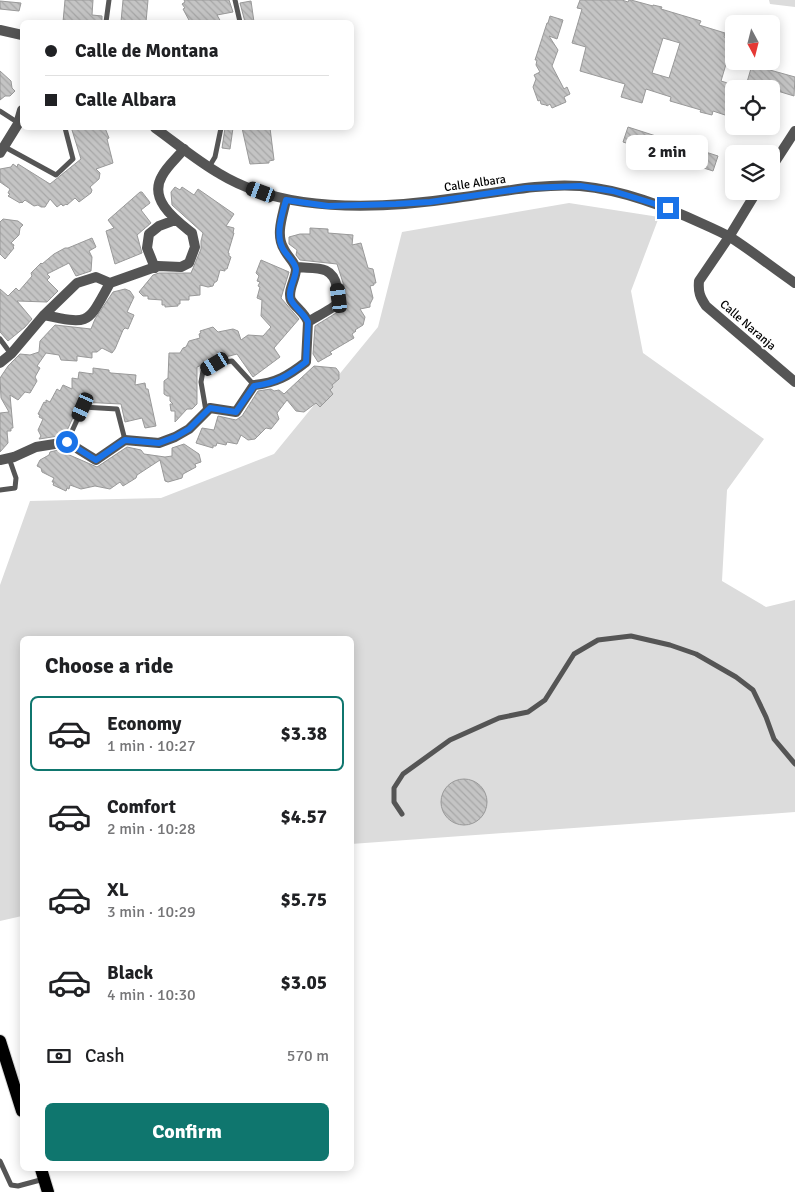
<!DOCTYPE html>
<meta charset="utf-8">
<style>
body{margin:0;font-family:Signika,sans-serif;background:#f2f2f2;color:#202124;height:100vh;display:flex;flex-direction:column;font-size:19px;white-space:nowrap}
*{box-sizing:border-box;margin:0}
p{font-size:16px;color:#757577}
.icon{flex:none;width:28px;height:28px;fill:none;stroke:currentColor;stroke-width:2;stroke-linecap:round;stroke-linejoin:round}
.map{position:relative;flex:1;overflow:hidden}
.side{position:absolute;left:20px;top:636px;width:334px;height:535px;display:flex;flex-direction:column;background:#fff;border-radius:8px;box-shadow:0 2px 12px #0003}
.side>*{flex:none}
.hud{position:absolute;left:20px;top:20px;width:334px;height:110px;border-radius:8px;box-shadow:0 2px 12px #0003;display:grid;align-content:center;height:110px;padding:0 25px;background:#fff}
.needle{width:32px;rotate:173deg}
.buttons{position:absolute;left:725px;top:15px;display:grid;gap:10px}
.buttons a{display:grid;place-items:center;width:55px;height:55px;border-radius:8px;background:#fff;box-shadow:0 2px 12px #0003;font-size:25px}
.end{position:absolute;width:22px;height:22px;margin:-11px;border:6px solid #1a73e8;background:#fff;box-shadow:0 0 0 2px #fff}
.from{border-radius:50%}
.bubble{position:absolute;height:35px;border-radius:8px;background:#fff;box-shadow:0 2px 12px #0003;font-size:16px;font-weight:800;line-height:35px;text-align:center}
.car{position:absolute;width:15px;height:30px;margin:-15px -8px;border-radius:6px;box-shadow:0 0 4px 1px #0007;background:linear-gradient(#222 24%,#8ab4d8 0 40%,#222 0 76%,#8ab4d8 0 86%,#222 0)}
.hud b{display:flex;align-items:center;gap:18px;height:48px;font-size:19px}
.hud b+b{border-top:1px solid #e0e0e0}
.hud i{width:12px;height:12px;background:#202124}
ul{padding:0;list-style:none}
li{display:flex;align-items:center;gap:15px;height:75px;margin:0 10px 8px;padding:0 15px;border:2px solid transparent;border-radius:8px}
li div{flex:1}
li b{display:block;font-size:19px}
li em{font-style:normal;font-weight:800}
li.selected{border-color:#0f766e}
li>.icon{width:45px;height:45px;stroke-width:1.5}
h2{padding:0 25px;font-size:22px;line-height:60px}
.pay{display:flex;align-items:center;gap:12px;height:55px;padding:0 25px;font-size:19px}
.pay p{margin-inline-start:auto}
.button{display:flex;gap:10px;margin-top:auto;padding:10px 25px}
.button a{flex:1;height:58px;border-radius:8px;background:#0f766e;color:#fff;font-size:20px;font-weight:800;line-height:58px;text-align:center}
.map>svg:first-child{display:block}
.grass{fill:#dcdcdc}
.building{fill:url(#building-back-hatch);stroke:#999;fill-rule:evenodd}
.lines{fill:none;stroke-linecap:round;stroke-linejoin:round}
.primary-casing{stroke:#dbdbdb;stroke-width:14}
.service{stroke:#555;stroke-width:5}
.minor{stroke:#555;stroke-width:10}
.tertiary{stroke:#555;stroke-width:10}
.primary{stroke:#000;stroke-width:12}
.route{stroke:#1a73e8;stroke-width:6}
.labels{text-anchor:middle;stroke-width:4;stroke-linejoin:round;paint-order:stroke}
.street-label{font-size:12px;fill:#000;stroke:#fff}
</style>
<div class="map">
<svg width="795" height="1192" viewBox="0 0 795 1192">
<defs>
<pattern id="building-back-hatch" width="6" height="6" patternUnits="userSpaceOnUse" patternTransform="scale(1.25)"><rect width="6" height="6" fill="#c4c4c4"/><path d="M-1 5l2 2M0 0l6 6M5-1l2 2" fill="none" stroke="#a7a7a7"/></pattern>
</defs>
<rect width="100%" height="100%" fill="#fff"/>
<path class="grass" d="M769 0H795V7L770 4Z
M569 203 659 217 631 291 643 353 764 439 727 490 722 581 766 607 795 600V812L351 844V639H22V916L0 921V585L30 501 161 498 274 454 378 327 402 232Z"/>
<path class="building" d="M65 0H93L92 15 102 16V22H63Z
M123 0H148L146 22H121Z
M184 0H229L233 12 217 15 221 22H190L183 9 185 8 182 4 185 2Z
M580 0H622L628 2 629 0H631L653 6V5L662 7 661 9 701 21 699 25 725 33 724 37 734 41V56L729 54 721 81 734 85V118L713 111 712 115 700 112 701 110 670 101 671 97 646 89 642 103 621 97 625 84 580 71 586 47 572 43 582 9 577 8ZM663 38 680 43 669 78 652 73Z
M0 1 21 3 19 11 0 9Z
M251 1 254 22H245L240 3Z
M550 16 563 20 557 39 549 36 558 50 552 66 564 89 567 87 570 94 564 97 566 102 552 108 550 104 547 106 546 105 541 104 540 100 538 101 533 87 536 79 534 75 540 72 536 65 537 60H535L547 23H548Z
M752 65 795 77 794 96 771 89H745Z
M0 71 11 81 12 88 15 91 10 96H5L0 100Z
M628 127 718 156 713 171 623 142Z
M72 128H105L109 138 107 139 113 163 96 169 100 173 99 179 90 187 92 190 91 193 79 202 75 198 67 205 66 204 63 206 61 204 57 207 50 199 45 207H41L38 205 34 206 25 200 22 203 21 202 20 203 8 196 10 194 8 193 10 189 0 182V169L11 167 13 164 17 167 18 164 50 184 81 159 72 130Z
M225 128H233L230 149 222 148Z
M242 128H270L274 160 269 161V163L250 164Z
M175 187 180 190 182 187 194 195 198 189 234 214 226 226 234 228 233 233H234L228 253H229V256L231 257 227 269H225V271L220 270 217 281 214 283 213 286 208 287 200 285V295L189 296V300H180V304H178V306L165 307V305H162V300L148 299V296H143L139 292 153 275 159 273H191L201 249V241L203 233 172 205 171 192Z
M140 192H142L149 201 150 203 141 210 151 223 137 235 142 253 115 264 106 231 114 228 108 220Z
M3 219 18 221 23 225 20 228 19 235 11 243 14 245 13 247 14 248 5 259 0 254V222Z
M310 228 328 229V233L353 235 352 245 361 243 368 268 373 269 376 283H374V285L370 286 373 298 370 304V307L360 309 365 317 363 325 355 330 356 331 352 334 354 338 330 352 332 354 318 362 313 354 315 326 336 313 346 304 345 289 337 264 300 260 296 255 297 250 289 244V237L300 234H310Z
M92 238 96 247 89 251 92 257 91 271 76 276 69 263 47 274 50 277 47 280 58 291 47 302 17 301 32 319 25 327 8 341 0 332V289L8 296 16 288 19 291 32 276 31 273 41 263 42 264 54 254 65 248H68Z
M261 260 289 272 281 298 299 319 274 348 280 357 253 377 237 354 214 360 197 367V404L192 409H187L175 422V411H171L170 404H173L170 401V396H167L164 394V381L168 378 169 353H180L183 348 186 347 189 341 200 338 199 334 201 333 200 331 213 327 218 332 233 329 238 331 241 340 248 335 263 336 271 327 261 316 262 300 257 298 260 287 258 286 260 282 257 281 259 276 256 273Z
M125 289 130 291 134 297 127 312 134 315 128 329 125 328 123 330 115 349 112 353 102 348 97 352H92V358L77 356V361L61 360 59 355 46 353 37 366 40 368 35 377 37 381 30 393 25 392 18 400 10 395 13 428H11V431H7L8 443 0 452V413L9 412 1 398 0 378 8 366 20 354 30 355 39 352 40 341 55 325 91 329 95 319 113 292Z
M314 366 336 368 339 372V379L332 385 333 387 330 390 333 394 320 407 316 403 304 412 296 411 287 400 277 413 279 419 271 429 266 428 255 439 248 440 241 435 237 444 227 442 226 445 217 443 216 446H213V448L196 443 202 428 214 430 218 416 236 420 242 416 258 391 271 389 274 391 279 390 284 394Z
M93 368 109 370V372L111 373 136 375 135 385 145 383 146 389H148L156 426 145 428 142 418 125 422 121 404 80 402 65 435 39 439 41 436 38 430 43 419 39 417 40 415 38 414 44 402 46 403V400L50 402 57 389 60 391 63 385 72 389V378L78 379 79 372 93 374Z
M184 444 199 454 201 462 195 464 196 467 183 474 182 478 168 482 165 481 160 460 137 475 136 478 123 486 120 482 110 489 95 486 81 489 70 485 69 489 67 488 66 491 53 485 54 482H52L54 478 42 472 41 468 37 466 40 460 49 455 50 452 58 450 97 467 127 447 141 450 144 454 165 457 172 456V448Z
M441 802a23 23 0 1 1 46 0a23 23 0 1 1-46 0Z"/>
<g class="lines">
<defs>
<path id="primary" d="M0 1041 22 1111
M41 1169 48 1192"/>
</defs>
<use href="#primary" class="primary-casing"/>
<path class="service" d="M235 0 240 22
M106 22 109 0
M0 111 20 124
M3 146 56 175 73 159 65 128
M209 167 215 157 221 128
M0 339 11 354
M206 411 201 382 203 371 215 364 232 361 254 385
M67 442 83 407 117 409 125 440
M0 490 15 488 16 478 9 458
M402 814 394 802V788L403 774 450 740 499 718 528 712 545 700 574 654 598 640 631 636 670 645 696 654 736 677 753 690 766 717 774 739 795 764
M0 1161 11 1185 18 1186 44 1179"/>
<path class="minor" d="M0 153 18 124 22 110
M729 237 699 281C698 292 700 297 706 306L795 382
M296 267C315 269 332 264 337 287 338 291 340 298 338 303 334 308 314 318 308 322
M155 268 147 248 149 234 159 226 175 220
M44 315C91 325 87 324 110 283
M0 363 11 354 44 315 77 283 96 277 110 283 158 266 181 267 189 263 195 247 192 233C176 220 148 200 162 176 167 166 177 158 184 149
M0 460 14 457 36 447 67 442 96 460 125 440 159 443 175 437 189 429 210 408 236 412 254 385C276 383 288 376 306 362L308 322C305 313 296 308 291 300 287 291 296 279 296 269 295 262 287 256 284 249 275 235 283 215 286 200"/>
<path class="tertiary" d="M0 30 22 35
M155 128C176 143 197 161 220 174 286 214 382 209 456 198 497 193 539 183 580 186 623 190 664 206 703 224 712 228 721 232 730 237 752 251 773 268 795 283
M771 168 795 131
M729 237 757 191"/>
<use href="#primary" class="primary"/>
</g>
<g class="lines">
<path class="route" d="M67 442 96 460 125 440 159 443 175 437 189 429 210 408 236 412 254 386C276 383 288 376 306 362L308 322C304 313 295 308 291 300 287 290 296 279 296 269 295 262 287 256 283 249 275 235 282 215 286 200L328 206 396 204 430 202 526 188 580 186 613 191 668 208"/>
</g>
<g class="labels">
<g class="street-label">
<text transform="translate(475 183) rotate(-8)" y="4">Calle Albara</text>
<text transform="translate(748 325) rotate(41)" y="4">Calle Naranja</text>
</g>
</g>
</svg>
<div class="buttons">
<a><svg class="needle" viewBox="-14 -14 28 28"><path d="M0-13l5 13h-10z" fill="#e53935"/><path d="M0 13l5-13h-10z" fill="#757577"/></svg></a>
<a><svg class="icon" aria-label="locate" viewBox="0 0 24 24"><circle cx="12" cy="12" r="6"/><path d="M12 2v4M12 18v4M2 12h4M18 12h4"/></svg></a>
<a><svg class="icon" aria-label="layers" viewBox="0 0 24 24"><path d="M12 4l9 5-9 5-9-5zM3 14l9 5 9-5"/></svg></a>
</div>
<i class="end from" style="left:67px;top:442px"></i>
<i class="end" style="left:668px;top:208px"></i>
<div class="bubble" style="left:626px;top:135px;width:82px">2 min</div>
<i class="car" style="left:261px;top:192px;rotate:290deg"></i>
<i class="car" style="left:339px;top:298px;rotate:353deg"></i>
<i class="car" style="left:215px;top:364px;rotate:239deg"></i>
<i class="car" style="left:83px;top:407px;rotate:204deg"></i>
<div class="hud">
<b><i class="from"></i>Calle de Montana</b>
<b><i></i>Calle Albara</b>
</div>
<section class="side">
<h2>Choose a ride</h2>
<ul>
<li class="selected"><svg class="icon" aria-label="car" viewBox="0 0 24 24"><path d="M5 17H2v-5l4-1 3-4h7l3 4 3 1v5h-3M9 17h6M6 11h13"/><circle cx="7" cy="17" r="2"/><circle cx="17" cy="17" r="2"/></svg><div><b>Economy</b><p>1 min · 10:27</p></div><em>$3.38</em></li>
<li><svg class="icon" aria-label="car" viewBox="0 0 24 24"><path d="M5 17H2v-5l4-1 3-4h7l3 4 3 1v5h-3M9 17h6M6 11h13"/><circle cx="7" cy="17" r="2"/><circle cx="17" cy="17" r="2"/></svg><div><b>Comfort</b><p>2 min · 10:28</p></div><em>$4.57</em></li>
<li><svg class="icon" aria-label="car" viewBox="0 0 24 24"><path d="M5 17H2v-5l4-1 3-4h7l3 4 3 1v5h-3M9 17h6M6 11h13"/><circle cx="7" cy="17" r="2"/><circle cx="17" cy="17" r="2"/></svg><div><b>XL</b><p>3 min · 10:29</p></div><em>$5.75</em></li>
<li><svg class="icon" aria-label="car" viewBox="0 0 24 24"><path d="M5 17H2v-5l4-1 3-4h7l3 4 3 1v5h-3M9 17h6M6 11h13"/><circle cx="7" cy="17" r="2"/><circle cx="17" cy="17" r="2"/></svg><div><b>Black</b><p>4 min · 10:30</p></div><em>$3.05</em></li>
</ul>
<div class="pay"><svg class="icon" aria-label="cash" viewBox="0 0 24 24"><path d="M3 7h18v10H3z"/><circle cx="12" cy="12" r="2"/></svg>Cash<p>570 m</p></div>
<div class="button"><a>Confirm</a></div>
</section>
</div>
